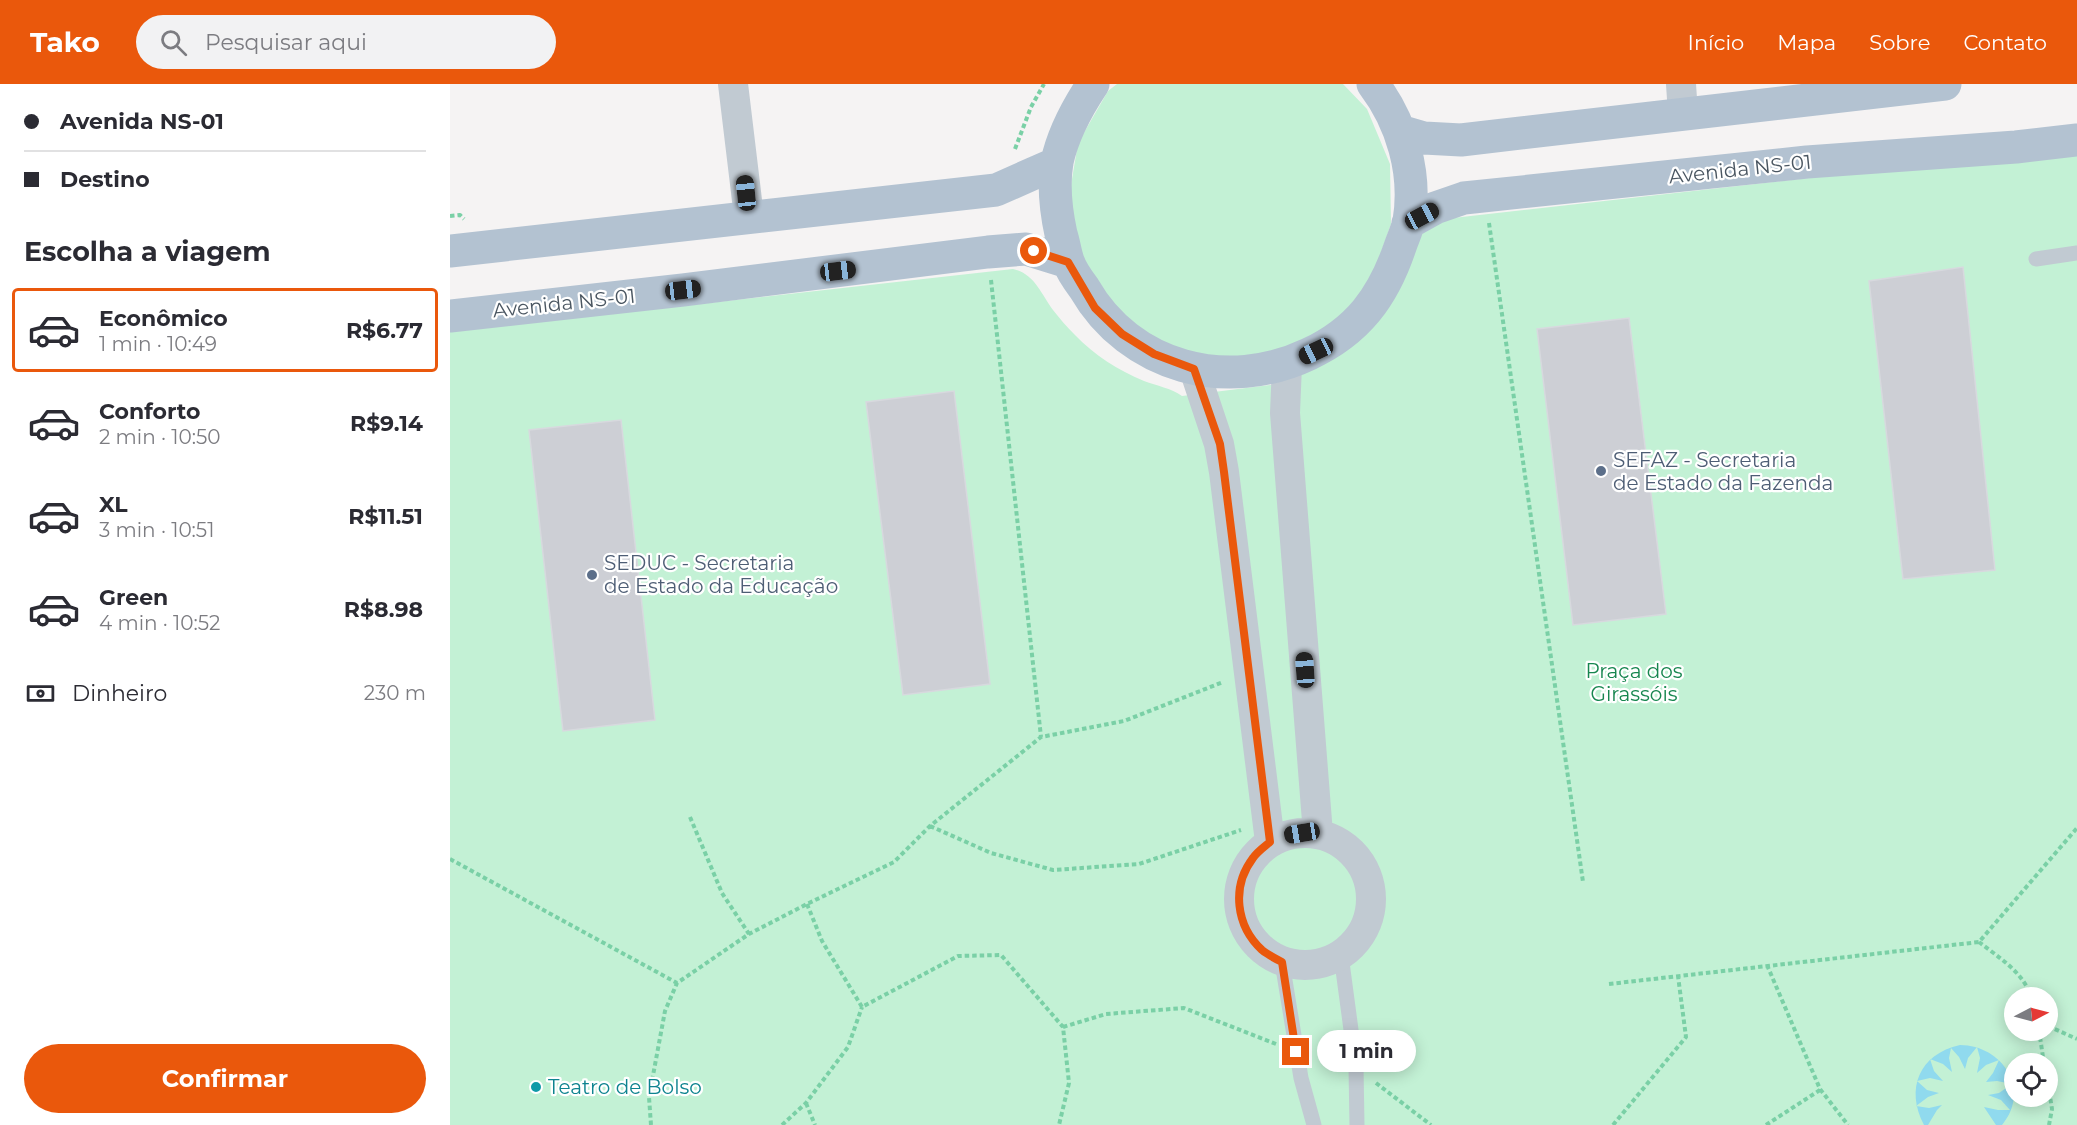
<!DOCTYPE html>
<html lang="pt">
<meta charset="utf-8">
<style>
body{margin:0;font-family:Montserrat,sans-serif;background:#f2f2f3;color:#2b2b33;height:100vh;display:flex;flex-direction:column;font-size:22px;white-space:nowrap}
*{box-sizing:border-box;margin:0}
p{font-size:20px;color:#7c7c81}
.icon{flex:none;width:33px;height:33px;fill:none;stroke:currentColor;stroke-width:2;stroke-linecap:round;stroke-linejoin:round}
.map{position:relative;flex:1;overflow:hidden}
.drawer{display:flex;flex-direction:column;background:#fff;width:450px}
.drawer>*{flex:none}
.guide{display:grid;align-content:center;height:132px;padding:0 24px;background:#fff}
.needle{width:39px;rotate:84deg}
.buttons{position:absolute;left:1554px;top:903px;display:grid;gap:12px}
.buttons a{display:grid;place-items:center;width:54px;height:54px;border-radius:50%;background:#fff;box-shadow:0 3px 15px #0003;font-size:30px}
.end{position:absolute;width:27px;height:27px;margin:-14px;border:8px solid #ea580c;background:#fff;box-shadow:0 0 0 3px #fff}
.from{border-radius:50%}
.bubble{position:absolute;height:42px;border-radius:21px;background:#fff;box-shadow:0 3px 15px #0003;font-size:20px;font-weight:700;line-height:42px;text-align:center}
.car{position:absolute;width:18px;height:36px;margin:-18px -9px;border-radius:8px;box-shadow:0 0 4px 2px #0007;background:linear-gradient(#222 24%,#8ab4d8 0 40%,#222 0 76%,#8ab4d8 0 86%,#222 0)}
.guide b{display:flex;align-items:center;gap:21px;height:57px;font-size:22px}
.guide b+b{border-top:2px solid #e1e1e2}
.guide i{width:15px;height:15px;background:#2b2b33}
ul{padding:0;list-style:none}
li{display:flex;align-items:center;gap:18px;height:84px;margin:0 12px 9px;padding:0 12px;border:3px solid transparent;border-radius:6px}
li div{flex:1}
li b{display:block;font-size:22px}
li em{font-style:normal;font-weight:700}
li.active{border-color:#ea580c}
li>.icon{width:54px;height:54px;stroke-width:1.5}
h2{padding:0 24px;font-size:27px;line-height:72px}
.pay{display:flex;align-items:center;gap:15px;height:66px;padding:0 24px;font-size:22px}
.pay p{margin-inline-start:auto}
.button{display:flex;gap:12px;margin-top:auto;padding:12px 24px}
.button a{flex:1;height:69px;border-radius:36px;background:#ea580c;color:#fff;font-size:24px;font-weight:700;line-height:69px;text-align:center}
header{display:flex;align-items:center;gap:36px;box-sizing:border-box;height:84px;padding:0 30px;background:#ea580c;color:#fff}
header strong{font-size:28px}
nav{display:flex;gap:33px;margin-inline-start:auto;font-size:21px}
.search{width:420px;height:54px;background:#f2f2f3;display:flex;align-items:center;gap:15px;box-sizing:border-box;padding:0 21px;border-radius:33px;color:#7c7c81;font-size:22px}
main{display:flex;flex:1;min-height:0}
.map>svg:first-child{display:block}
.green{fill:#c3f1d5;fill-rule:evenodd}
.water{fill:#90daee}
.building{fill:#cdcfd5;stroke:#d7d9de;stroke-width:1.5}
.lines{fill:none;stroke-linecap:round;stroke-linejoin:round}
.path{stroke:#7ad0a6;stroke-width:4;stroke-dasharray:4.5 3;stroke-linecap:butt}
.service{stroke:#c1cad2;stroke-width:15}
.minor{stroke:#c1cad2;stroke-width:30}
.primary{stroke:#b3c2d1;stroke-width:33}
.route{stroke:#ea580c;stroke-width:8}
.service-dot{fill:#5c6f8a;stroke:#fff;stroke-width:2}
.culture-dot{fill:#0f9aa8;stroke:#fff;stroke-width:2}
.labels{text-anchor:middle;stroke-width:4.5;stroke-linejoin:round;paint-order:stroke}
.street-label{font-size:20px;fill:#4a5661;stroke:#fff}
.service-label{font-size:20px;fill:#4e5e75;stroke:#fff;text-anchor:start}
.park-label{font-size:20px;fill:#17864f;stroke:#fff}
.culture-label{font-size:20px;fill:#0d838f;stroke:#fff;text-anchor:start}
</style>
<header>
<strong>Tako</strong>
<div class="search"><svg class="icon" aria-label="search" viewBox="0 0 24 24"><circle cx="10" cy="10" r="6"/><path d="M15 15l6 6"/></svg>Pesquisar aqui</div>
<nav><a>Início</a><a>Mapa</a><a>Sobre</a><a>Contato</a></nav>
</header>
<main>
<section class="drawer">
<div class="guide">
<b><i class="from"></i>Avenida NS-01</b>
<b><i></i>Destino</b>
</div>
<h2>Escolha a viagem</h2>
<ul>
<li class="active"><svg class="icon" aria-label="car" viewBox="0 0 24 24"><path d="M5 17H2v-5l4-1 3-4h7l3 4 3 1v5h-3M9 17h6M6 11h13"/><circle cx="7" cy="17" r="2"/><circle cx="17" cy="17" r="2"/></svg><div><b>Econômico</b><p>1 min · 10:49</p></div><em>R$6.77</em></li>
<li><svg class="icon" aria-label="car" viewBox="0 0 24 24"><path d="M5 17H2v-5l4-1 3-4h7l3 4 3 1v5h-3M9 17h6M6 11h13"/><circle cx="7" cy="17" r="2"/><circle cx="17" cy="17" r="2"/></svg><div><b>Conforto</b><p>2 min · 10:50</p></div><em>R$9.14</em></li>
<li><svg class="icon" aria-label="car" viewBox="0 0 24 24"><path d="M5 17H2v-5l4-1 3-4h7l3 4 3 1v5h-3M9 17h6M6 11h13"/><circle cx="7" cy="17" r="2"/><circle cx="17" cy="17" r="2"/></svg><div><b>XL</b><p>3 min · 10:51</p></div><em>R$11.51</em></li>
<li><svg class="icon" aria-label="car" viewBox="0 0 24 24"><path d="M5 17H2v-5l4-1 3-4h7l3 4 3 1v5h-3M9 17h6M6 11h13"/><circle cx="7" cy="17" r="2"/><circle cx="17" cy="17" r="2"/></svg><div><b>Green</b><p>4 min · 10:52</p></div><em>R$8.98</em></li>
</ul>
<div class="pay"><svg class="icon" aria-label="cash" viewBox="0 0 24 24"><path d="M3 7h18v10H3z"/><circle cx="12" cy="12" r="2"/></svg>Dinheiro<p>230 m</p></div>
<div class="button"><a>Confirmar</a></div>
</section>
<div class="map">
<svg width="1627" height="1041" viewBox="0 0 1627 1041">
<rect width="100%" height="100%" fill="#f5f3f3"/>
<path class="green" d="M667 0H893L917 25 940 80 941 140 921 197 882 242 829 271 770 278 712 263 663 228 631 178 618 119 628 59 658 7Z
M1627 64V1041H0V248L563 185C585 190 591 210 603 226 610 235 617 243 625 251 644 271 668 286 694 297 707 302 721 304 732 312L844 298 854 288 959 158 994 135ZM1564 914H1598V946H1564ZM1564 980H1598V1012H1564Z"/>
<path class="water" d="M1510 961C1552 961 1582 1006 1552 1041H1546L1534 1023 1548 1026H1560L1551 1016 1538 1011 1549 1009 1562 1000 1547 997 1536 998 1543 989 1549 976 1536 981 1527 989 1530 974 1527 963 1518 974 1515 985 1509 973 1501 964 1499 974 1502 988 1493 980 1480 975 1484 987 1493 997 1480 994 1467 997 1477 1006 1489 1009 1478 1013 1466 1022 1479 1024 1492 1021 1487 1026 1478 1041H1474C1455 1005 1469 970 1510 961Z"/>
<path class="building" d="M1513 183 1545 486 1453 495 1419 197Z
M1179 234 1216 530 1123 541 1087 245Z
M504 307 540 600 453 611 416 318Z
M171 336 205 636 113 647 79 346Z"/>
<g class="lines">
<path class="path" d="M565 65 581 23 594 0
M0 132 10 131 14 135
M1039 139 1133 798
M541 196 591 653
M240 733 272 809 299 850
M480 742 541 769 603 786 689 780 791 746
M0 775 227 899
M357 820 372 857 412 923 508 872 551 871 613 943 619 999 609 1041
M1529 858C1548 873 1575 889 1581 914
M1317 881 1370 1005 1398 1041
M1159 900 1529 858 1627 744
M1598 942 1627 955
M613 943 656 930 734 924 826 960
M1589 946 1594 980
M926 999 981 1041
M1598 1000 1602 1025 1599 1041
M356 1019 365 1041
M201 1041 199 1013 215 927 227 899 299 850 357 820 444 778 480 742 591 653 674 637 773 598
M332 1041 356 1019 398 963 412 923
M1163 1041 1236 953 1228 892
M1316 1041 1370 1006"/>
<path class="service" d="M1586 175 1627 169
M891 871 906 983 907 1041
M832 878 851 994 864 1041"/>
<path class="minor" d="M283 0 299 133
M1231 0 1233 30
M837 281 835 329 868 750
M744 285 769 360 774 388 820 758
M789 815a66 66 0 1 1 132 0a66 66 0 1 1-132 0Z"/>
<path class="primary" d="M643 0C627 24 613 49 607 78 603 102 606 127 611 150 614 159 615 168 618 177 621 186 628 196 634 204 680 284 777 309 859 270 908 247 933 213 950 163 953 154 957 146 959 137 967 89 952 38 923 0
M950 47 974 54 1011 56 1495 0
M958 139 985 124 1014 114 1357 78 1566 63 1627 56
M0 167 546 106 607 79
M0 232 233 206 538 168 576 165 618 178"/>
</g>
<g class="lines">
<path class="route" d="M584 167 618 178 645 224 672 250 704 270 744 285 770 360 774 388 820 758C814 763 807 768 803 774 781 803 786 842 812 866 818 871 826 875 832 878L846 968"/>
</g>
<g class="service-dot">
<circle cx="1151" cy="387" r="6"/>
<circle cx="142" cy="491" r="6"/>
</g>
<circle class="culture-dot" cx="86" cy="1003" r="6"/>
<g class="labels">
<g class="street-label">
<text transform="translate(1290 85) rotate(-6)" y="7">Avenida NS-01</text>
<text transform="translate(114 219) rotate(-6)" y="7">Avenida NS-01</text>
</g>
<g class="service-label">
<text x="1163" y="383">SEFAZ - Secretaria<tspan x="1163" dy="23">de Estado da Fazenda</tspan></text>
<text x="154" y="486">SEDUC - Secretaria<tspan x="154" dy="23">de Estado da Educação</tspan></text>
</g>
<g class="park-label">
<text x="1184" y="594">Praça dos<tspan x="1184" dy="23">Girassóis</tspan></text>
</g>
<g class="culture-label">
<text x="98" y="1010">Teatro de Bolso</text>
</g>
</g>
</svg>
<div class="buttons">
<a><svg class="needle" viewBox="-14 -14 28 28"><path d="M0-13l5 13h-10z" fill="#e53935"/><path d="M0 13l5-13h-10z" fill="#7c7c81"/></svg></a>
<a><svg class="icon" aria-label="locate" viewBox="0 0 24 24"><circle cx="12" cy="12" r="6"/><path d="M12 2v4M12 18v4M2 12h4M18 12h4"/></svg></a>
</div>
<i class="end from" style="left:584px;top:167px"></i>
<i class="end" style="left:846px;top:968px"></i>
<div class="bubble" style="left:867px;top:946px;width:99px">1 min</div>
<i class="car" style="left:296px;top:109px;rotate:354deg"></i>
<i class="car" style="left:972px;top:132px;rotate:62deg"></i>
<i class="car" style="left:388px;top:187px;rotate:83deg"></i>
<i class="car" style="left:233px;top:206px;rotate:83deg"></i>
<i class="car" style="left:866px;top:267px;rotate:245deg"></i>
<i class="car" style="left:855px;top:586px;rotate:356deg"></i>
<i class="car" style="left:852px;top:749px;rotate:261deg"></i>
</div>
</main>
